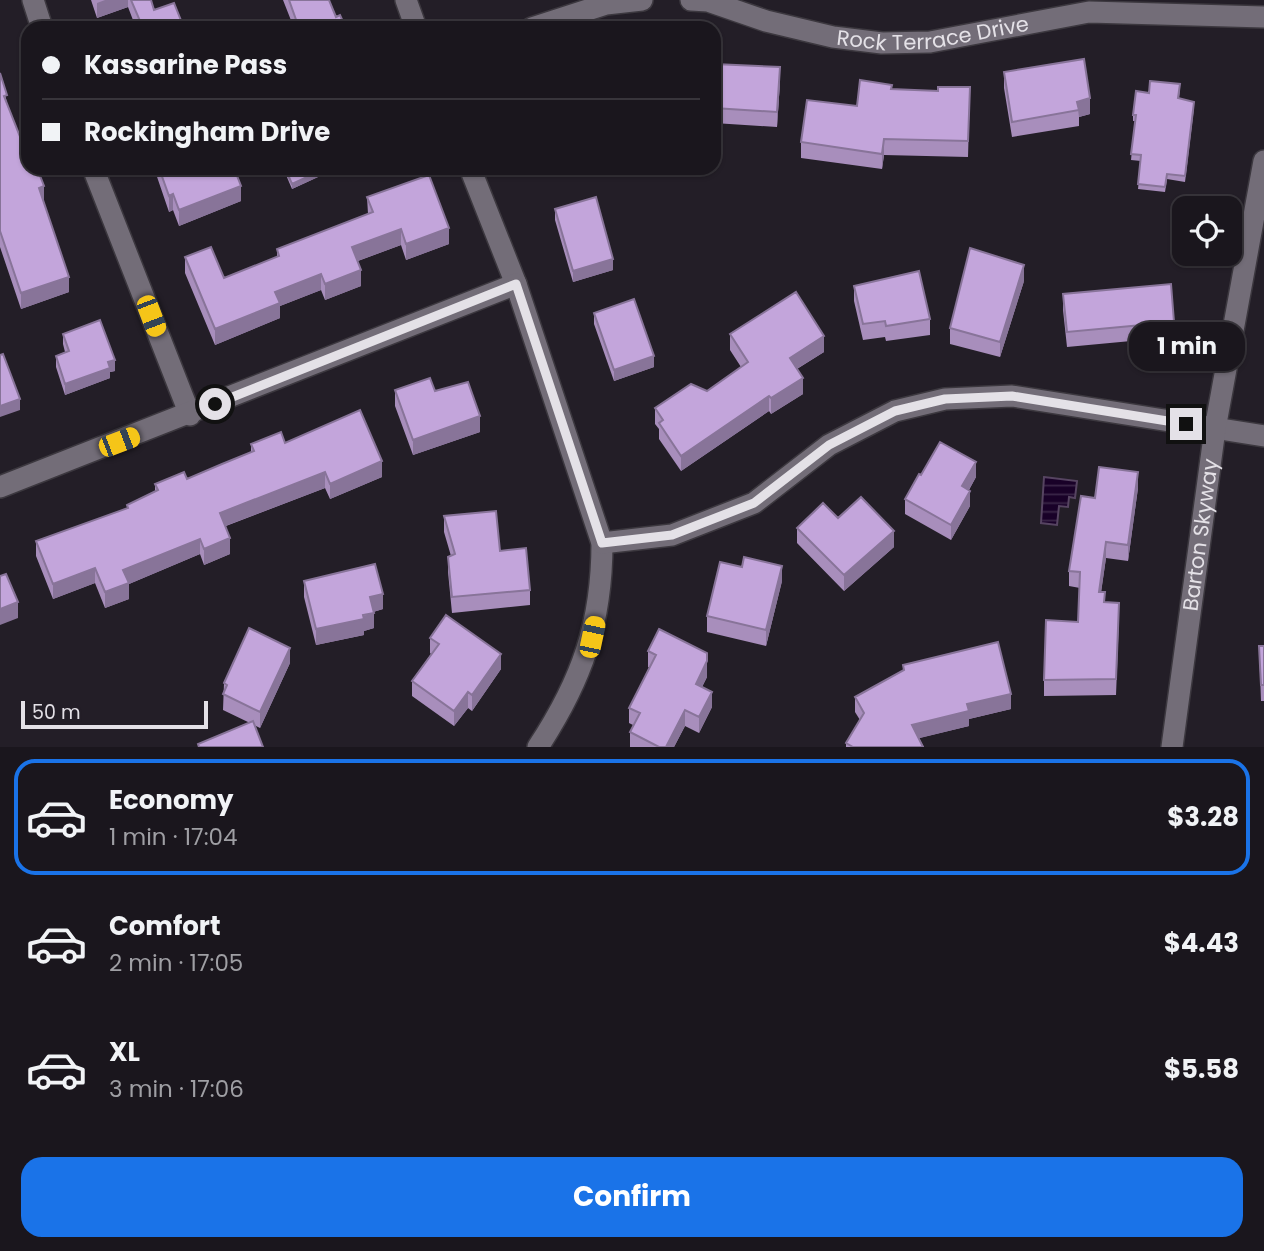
<!DOCTYPE html>
<meta charset="utf-8">
<style>
body{margin:0;font-family:Poppins,sans-serif;background:#231f26;color:#f1f3f6;height:100vh;display:flex;flex-direction:column;font-size:26px;white-space:nowrap}
*{box-sizing:border-box;margin:0}
p{font-size:23px;color:#9f9fa4}
.icon{flex:none;width:38px;height:38px;fill:none;stroke:currentColor;stroke-width:2;stroke-linecap:round;stroke-linejoin:round}
.map{position:relative;height:747px;overflow:hidden}
.details{display:flex;flex-direction:column;background:#1a161d;flex:1}
.details>*{flex:none}
.guide{position:absolute;left:21px;top:21px;width:700px;height:154px;border-radius:21px;box-shadow:0 2px 5px #0004,0 0 0 2px #38353b;display:grid;align-content:center;height:154px;padding:0 21px;background:#1a161d}
.controls{position:absolute;left:1172px;top:196px;display:grid;gap:14px}
.controls a{display:grid;place-items:center;width:70px;height:70px;border-radius:14px;background:#1a161d;box-shadow:0 2px 5px #0004,0 0 0 2px #38353b;font-size:35px}
.scale{position:absolute;left:21px;bottom:18px;width:187px;box-sizing:border-box;padding-left:7px;border:4px solid #e4e1e7;border-top:0;font-size:19px;line-height:24px;white-space:nowrap;color:#e4e1e7;-webkit-text-stroke:5px #231e27;paint-order:stroke}
.end{position:absolute;width:32px;height:32px;margin:-16px;border:9px solid #e4e1e7;background:#111;box-shadow:0 0 0 4px #111}
.from{border-radius:50%}
.bubble{position:absolute;height:49px;border-radius:21px;background:#1a161d;box-shadow:0 2px 5px #0004,0 0 0 2px #38353b;font-size:23px;font-weight:700;line-height:49px;text-align:center}
.car{position:absolute;width:21px;height:42px;margin:-21px -10px;border-radius:9px;box-shadow:0 0 5px 2px #0007;background:linear-gradient(#f5c518 24%,#345 0 40%,#f5c518 0 76%,#345 0 86%,#f5c518 0)}
.guide b{display:flex;align-items:center;gap:24px;height:66px;font-size:26px}
.guide b+b{border-top:2px solid #38353b}
.guide i{width:18px;height:18px;background:#f1f3f6}
ul{padding:12px 0 0;list-style:none}
li{display:flex;align-items:center;gap:21px;height:116px;margin:0 14px 10px;padding:0 7px;border:4px solid transparent;border-radius:21px}
li div{flex:1}
li b{display:block;font-size:26px}
li em{font-style:normal;font-weight:700}
li.current{border-color:#1a73e8}
li>.icon{width:63px;height:63px;stroke-width:1.5}
.button{display:flex;gap:14px;margin-top:auto;padding:14px 21px}
.button a{flex:1;height:80px;border-radius:21px;background:#1a73e8;color:#fff;font-size:28px;font-weight:700;line-height:80px;text-align:center}
.map>svg:first-child{display:block}
.water{fill:url(#water-rules);stroke:#564461;stroke-width:2}
.lines{fill:none;stroke-linecap:round;stroke-linejoin:round}
.minor-casing{stroke:#3c383f;stroke-width:24}
.minor{stroke:#736d78;stroke-width:21}
.wall{fill:#a88ebc}
.shaded-wall{fill:#887499}
.building{fill:#c3a5db;stroke:#887499;stroke-width:2}
.route{stroke:#e4e1e7;stroke-width:9}
.labels{text-anchor:middle;stroke-width:7;stroke-linejoin:round;paint-order:stroke}
.street-label{font-size:21px;fill:#e4e1e7;stroke:#231e27}
</style>
<div class="map">
<svg width="1264" height="747" viewBox="0 0 1264 747">
<defs>
<pattern id="water-rules" width="6" height="5" patternUnits="userSpaceOnUse" patternTransform="scale(1.75)"><rect width="6" height="5" fill="#190128"/><path d="M0 2.5h6" fill="none" stroke="#3a2647"/></pattern>
</defs>
<rect width="100%" height="100%" fill="#231e27"/>
<path class="water" d="M1044 477 1077 481 1075 498 1069 497 1068 507 1059 506 1057 525 1041 523Z"/>
<g class="lines">
<defs>
<g id="minor">
<path d="M33 0 42 28"/>
<path d="M406 0 416 28"/>
<path id="s1" d="M691 0 708 1 766 21 833 37 882 43 930 42 1089 12 1264 17"/>
<path d="M532 28 606 4 642 0"/>
<path d="M93 168 190 415"/>
<path d="M470 168 516 284 602 543C602 623 582 680 538 747"/>
<path d="M0 487 516 284"/>
<path d="M602 543 672 535 754 503 829 445 895 411 945 399 1012 396 1264 436"/>
<path id="s2" d="M1172 747 1215 429 1264 161"/>
</g>
</defs>
<use href="#minor" class="minor-casing"/>
<use href="#minor" class="minor"/>
</g>
<path class="wall" d="M91 0H151L154 10 184 28H136L128 7 97 18Z
M283 0H329L336 17 346 28H294Z
M714 64 780 82 777 127 714 123Z
M1004 72 1090 114 1079 117V126L1012 137 1004 88Z
M0 73 7 103 44 202 69 292 21 309 0 247Z
M970 87 968 157 884 155 882 169 801 158V142L857 106 892 89 938 91Z
M1180 90 1179 98 1194 108 1185 182 1167 179 1165 192 1138 189 1141 161 1131 160 1135 121H1133V115L1149 93Z
M154 168H234L241 201 179 226 173 210 169 212Z
M283 168H316L318 177 292 189Z
M367 197 449 244 406 260 401 245 358 261 361 286 325 300 321 290 280 306V318L215 345 185 273V257L224 278 277 257V249L368 214Z
M555 209 613 270 573 282 555 220Z
M1024 281 1000 357 950 344V328Z
M854 286 930 319V335L886 341 885 337 863 340 854 301Z
M1063 294 1174 322V337L1067 347 1063 310Z
M594 313 654 367 614 381 594 324Z
M63 334 115 371 110 372V378L65 395 56 367V356L65 352 63 344Z
M730 334 824 352 797 369 803 394 771 414 769 411 681 471 659 439V429L655 424V408L707 391 741 367 730 350Z
M395 390 480 432 413 455 395 406Z
M285 443 382 477 330 499 325 488 226 526 230 554 204 565 200 554 129 584V599L105 608 95 583 53 599 36 556V541L127 509V505L155 492V484L187 479 251 452V444Z
M921 475 976 477 969 490 970 506 951 540 905 514V499Z
M1138 488 1128 561 1106 558 1101 592 1105 602 1119 619 1116 695 1044 696V680L1078 622 1080 588 1069 586V571L1095 498Z
M444 516 500 551 530 590V605L452 613 448 572V557L451 556 444 532Z
M838 518 894 547 844 591 797 543V528Z
M304 581 383 609 373 612 374 628 364 631V635L316 645 304 597Z
M782 581 766 646 707 632V616Z
M430 638 501 669 472 711 468 708 454 726 412 696V681L431 654 430 653Z
M1259 646H1264V701H1261Z
M648 651 707 677 702 687 712 707 699 733 685 726 674 747H630V732L633 725 629 723V708L650 668 648 667Z
M290 663 260 728 254 725 263 747H198V744L250 723 223 710 224 683Z
M903 665 1011 709 969 719V726L919 738 924 747H846V743L860 720 855 712V697L903 671Z"/>
<path class="shaded-wall" d="M105 0H128V7L97 18V3Z
M780 67V82L777 127V112Z
M1090 98V114L1079 117 1077 102Z
M884 139V155L882 169V154Z
M571 168H583L571 172Z
M318 172V177L292 189V184Z
M44 186V202L39 188Z
M241 186V201L179 226V210Z
M173 194V210L169 212V196Z
M449 228V244L406 260V244Z
M401 229V245L352 263V247Z
M613 259V270L573 282V271Z
M1024 265V281L1000 357V342Z
M361 270V286L325 300V284Z
M321 274V290L280 306V318L215 345V329L275 292Z
M69 277V292L21 309V293Z
M824 336V352L790 373V358Z
M654 356V367L614 381V370Z
M115 360V371L110 372V378L65 395V384L108 362Z
M803 378V394L771 414V398Z
M769 396V411L681 471V456Z
M20 399V410L0 417V406Z
M480 416V432L413 455V440Z
M382 461V477L330 499V484Z
M976 462V477L962 502V486Z
M325 472V488L220 528V513Z
M1138 472V488L1128 561V545Z
M970 491V506L951 540V525Z
M894 531V547L844 591V575Z
M230 538V554L204 565V549Z
M200 539V554L129 584V599L105 608V592L123 570Z
M1106 542V558L1099 607V592Z
M782 566V581L766 646V630Z
M95 568V583L53 599V584Z
M383 594V609L370 613V597Z
M18 602V618L0 625V609Z
M374 613V628L364 631V635L316 645V629Z
M290 648V663L260 728V712Z
M501 654V669L472 711V695Z
M707 661V677L696 699V684Z
M468 692V708L454 726V711Z
M712 692V707L699 733V717Z
M1011 694V709L969 719V726L912 740V725L967 704Z
M685 710V726L674 747H666Z"/>
<path class="building" d="M131 0H151L154 10 174 3 184 28H143Z
M289 0H329L336 17 340 15 346 28H299Z
M1084 59 1090 98 1077 102 1079 110 1012 122 1004 72Z
M714 64 780 67 777 112 714 108Z
M0 73 7 95 4 96 28 157V168H37L44 186 39 188 69 277 21 293 0 231Z
M860 80 892 85 891 89 938 91V87H970L968 141 884 139 882 154 801 142 807 100 857 106Z
M1150 81 1180 84 1178 98 1194 102 1185 176 1167 174 1165 187 1138 184 1141 155 1131 154 1136 115H1133L1136 91 1149 93Z
M159 168H234L241 186 179 210 173 194 169 196Z
M285 168H316L318 172 292 184Z
M429 175 449 228 406 244 401 229 352 247 361 270 325 284 321 274 275 292 280 303 215 329 185 257 211 247 224 278 279 256 277 249 373 212 367 197Z
M596 197 613 259 573 271 555 209Z
M970 248 1024 265 1000 342 950 328Z
M919 271 930 319 886 326 885 321 863 324 854 286Z
M1171 284 1174 322 1067 332 1063 294Z
M796 292 824 336 790 358 803 378 771 398 769 396 681 456 659 423 663 420 655 408 691 384 707 391 748 362 730 334Z
M634 299 654 356 614 370 594 313Z
M100 320 115 360 108 362 110 368 65 384 56 356 69 351 63 334Z
M3 354 20 399 0 406V355Z
M430 378 435 391 468 382 480 416 413 440 395 390Z
M360 410 382 461 330 484 325 472 220 513 230 538 204 549 200 539 123 570 129 583 105 592 95 568 53 584 36 541 128 508 127 505 158 490 155 484 184 472 187 479 222 464 254 451 251 444 281 432 285 443Z
M940 442 976 462 962 486 970 491 951 525 905 499 919 474 921 475Z
M1099 467 1138 472 1128 545 1106 542 1099 592H1105L1104 602 1119 603 1116 679 1044 680 1046 620 1078 622 1080 572 1069 571 1081 496 1095 498Z
M861 497 894 531 844 575 797 528 823 503 838 518Z
M496 511 500 551 526 548 530 590 452 597 448 557 455 554 444 516Z
M744 557 782 566 766 630 707 616 720 562 742 567Z
M375 564 383 594 370 597 374 613 363 615 364 619 316 629 304 581Z
M6 574 18 602 0 609V576Z
M446 615 501 654 472 695 468 692 454 711 412 681 439 644 430 638Z
M249 628 290 648 260 712 223 694 227 685 224 683Z
M659 629 707 653V661L696 684 712 692 699 717 685 710 666 747H659L630 732 640 713 629 708 656 655 648 651Z
M998 642 1011 694 967 704 969 711 912 725 923 747H853L846 743 864 713 855 697 904 670 903 665Z
M1259 646H1264V685H1261Z
M253 721 263 747H199L198 744Z"/>
<g class="lines">
<path class="route" d="M215 404 516 284 602 543 672 535 754 503 829 445 895 411 945 399 1012 396 1186 424"/>
</g>
<g class="labels">
<g class="street-label">
<text dy="7" stroke="none"><textPath href="#s1" startOffset="248">Rock Terrace Drive</textPath></text>
<text dy="7" stroke="none"><textPath href="#s2" startOffset="214">Barton Skyway</textPath></text>
</g>
</g>
</svg>
<div class="controls">
<a><svg class="icon" aria-label="locate" viewBox="0 0 24 24"><circle cx="12" cy="12" r="6"/><path d="M12 2v4M12 18v4M2 12h4M18 12h4"/></svg></a>
</div>
<div class="scale">50 m</div>
<i class="end from" style="left:215px;top:404px"></i>
<i class="end" style="left:1186px;top:424px"></i>
<div class="bubble" style="left:1129px;top:322px;width:116px">1 min</div>
<i class="car" style="left:151px;top:316px;rotate:159deg"></i>
<i class="car" style="left:119px;top:442px;rotate:69deg"></i>
<i class="car" style="left:592px;top:637px;rotate:12deg"></i>
<div class="guide">
<b><i class="from"></i>Kassarine Pass</b>
<b><i></i>Rockingham Drive</b>
</div>
</div>
<section class="details">
<ul>
<li class="current"><svg class="icon" aria-label="car" viewBox="0 0 24 24"><path d="M5 17H2v-5l4-1 3-4h7l3 4 3 1v5h-3M9 17h6M6 11h13"/><circle cx="7" cy="17" r="2"/><circle cx="17" cy="17" r="2"/></svg><div><b>Economy</b><p>1 min · 17:04</p></div><em>$3.28</em></li>
<li><svg class="icon" aria-label="car" viewBox="0 0 24 24"><path d="M5 17H2v-5l4-1 3-4h7l3 4 3 1v5h-3M9 17h6M6 11h13"/><circle cx="7" cy="17" r="2"/><circle cx="17" cy="17" r="2"/></svg><div><b>Comfort</b><p>2 min · 17:05</p></div><em>$4.43</em></li>
<li><svg class="icon" aria-label="car" viewBox="0 0 24 24"><path d="M5 17H2v-5l4-1 3-4h7l3 4 3 1v5h-3M9 17h6M6 11h13"/><circle cx="7" cy="17" r="2"/><circle cx="17" cy="17" r="2"/></svg><div><b>XL</b><p>3 min · 17:06</p></div><em>$5.58</em></li>
</ul>
<div class="button"><a>Confirm</a></div>
</section>
